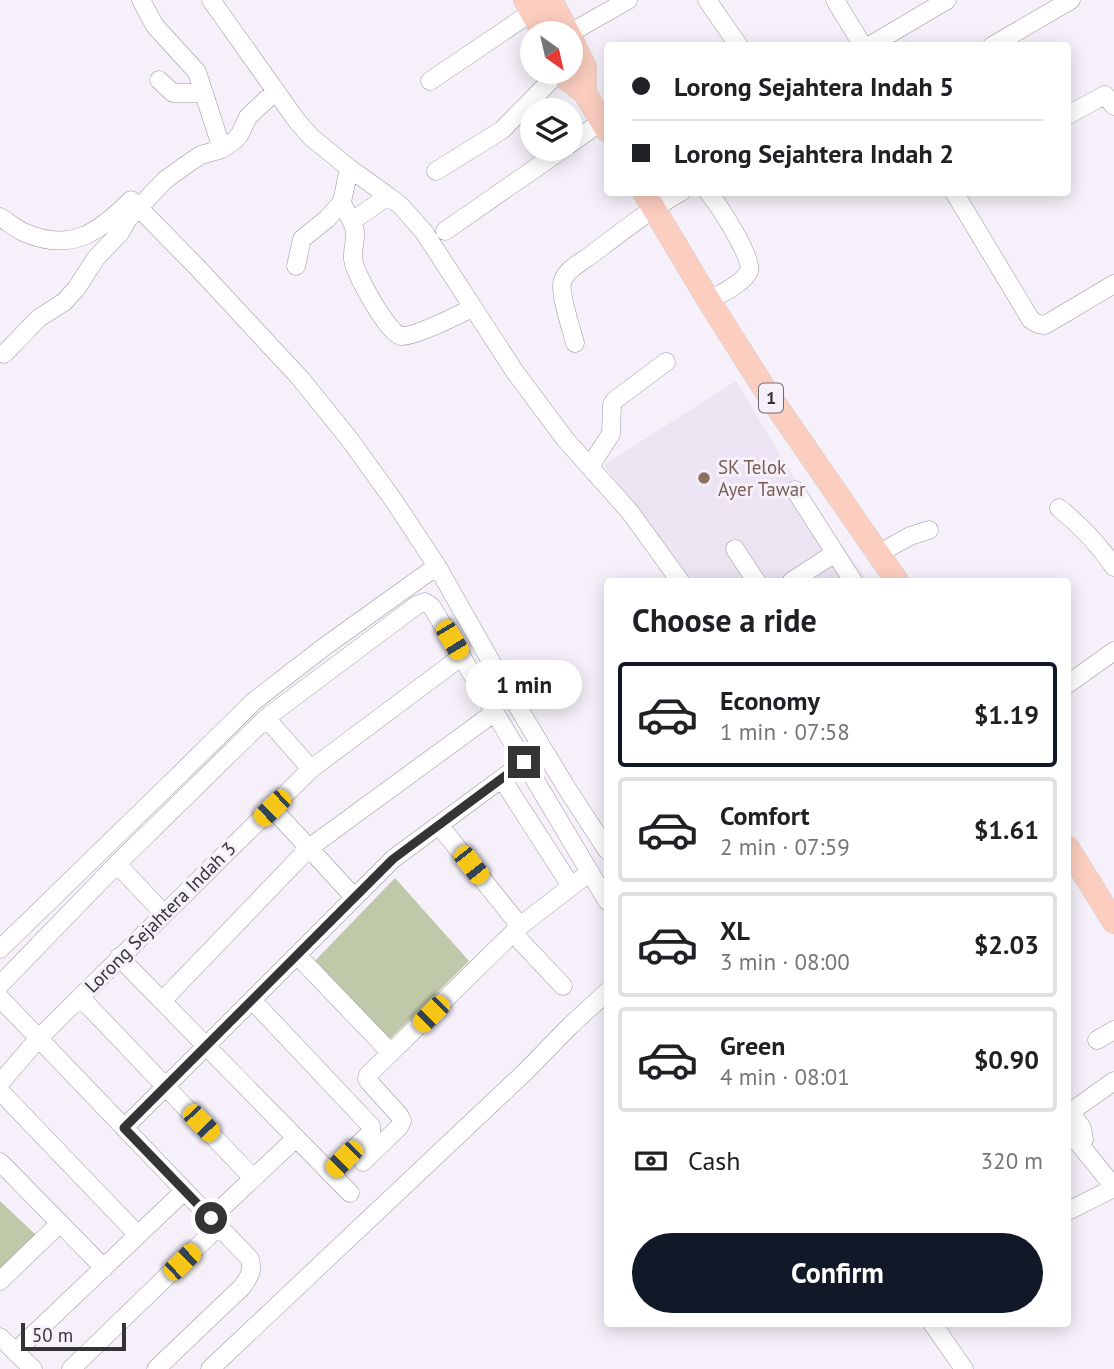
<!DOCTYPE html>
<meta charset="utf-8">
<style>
body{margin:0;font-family:"PT Sans",sans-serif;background:#f6f6f6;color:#202124;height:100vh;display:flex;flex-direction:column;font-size:26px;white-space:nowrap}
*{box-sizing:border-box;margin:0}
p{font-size:23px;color:#757577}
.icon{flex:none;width:38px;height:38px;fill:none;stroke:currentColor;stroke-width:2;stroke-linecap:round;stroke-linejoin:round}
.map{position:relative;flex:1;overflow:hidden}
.sheet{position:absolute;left:604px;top:578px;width:467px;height:749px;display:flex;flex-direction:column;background:#fff;border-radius:7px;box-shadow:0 4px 18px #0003}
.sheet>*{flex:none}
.top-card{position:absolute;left:604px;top:42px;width:467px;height:154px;border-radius:7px;box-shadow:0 4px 18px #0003;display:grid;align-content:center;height:154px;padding:0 28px;background:#fff}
.needle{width:46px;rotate:146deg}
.tools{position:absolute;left:520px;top:21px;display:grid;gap:14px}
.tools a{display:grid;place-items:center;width:63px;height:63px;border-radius:50%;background:#fff;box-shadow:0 4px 18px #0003;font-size:35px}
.scale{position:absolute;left:21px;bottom:18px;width:105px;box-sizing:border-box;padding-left:7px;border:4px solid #353336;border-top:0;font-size:19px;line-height:24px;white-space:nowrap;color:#353336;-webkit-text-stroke:5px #f5f0f9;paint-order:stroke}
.end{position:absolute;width:32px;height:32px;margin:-16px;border:9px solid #353336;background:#fff;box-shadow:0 0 0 4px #fff}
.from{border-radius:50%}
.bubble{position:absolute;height:49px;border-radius:24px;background:#fff;box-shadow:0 4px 18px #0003;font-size:23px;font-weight:700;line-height:49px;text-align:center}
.car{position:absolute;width:21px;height:42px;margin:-21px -10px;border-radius:9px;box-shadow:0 0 5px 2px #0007;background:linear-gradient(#f5c518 24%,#345 0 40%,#f5c518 0 76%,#345 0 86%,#f5c518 0)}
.top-card b{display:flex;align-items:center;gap:24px;height:66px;font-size:26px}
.top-card b+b{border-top:2px solid #e0e0e0}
.top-card i{width:18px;height:18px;background:#202124}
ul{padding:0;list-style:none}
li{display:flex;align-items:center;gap:21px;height:105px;margin:0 14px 10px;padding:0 14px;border:4px solid #e0e0e0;border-radius:7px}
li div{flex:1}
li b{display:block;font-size:26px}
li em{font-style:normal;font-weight:700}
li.active{border-color:#111827}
li>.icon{width:63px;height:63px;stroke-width:1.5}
h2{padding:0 28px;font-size:32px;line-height:84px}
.pay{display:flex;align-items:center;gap:18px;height:77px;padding:0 28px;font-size:26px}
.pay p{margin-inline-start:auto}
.button{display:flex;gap:14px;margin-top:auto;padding:14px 28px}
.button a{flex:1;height:80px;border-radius:42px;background:#111827;color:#fff;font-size:28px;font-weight:700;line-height:80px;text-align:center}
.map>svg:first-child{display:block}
.built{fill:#ece3f3}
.green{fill:#bfc8a8}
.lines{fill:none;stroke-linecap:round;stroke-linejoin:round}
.minor-casing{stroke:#9b969e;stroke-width:19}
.major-casing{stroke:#cfcecf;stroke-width:24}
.minor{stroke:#fff;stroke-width:18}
.major{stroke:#fbcec0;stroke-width:23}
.route{stroke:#353336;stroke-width:9}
.education-dot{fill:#8d6e63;stroke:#f5f0f9;stroke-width:2.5}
.labels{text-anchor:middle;stroke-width:6;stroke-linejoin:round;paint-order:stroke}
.shield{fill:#f5f0f9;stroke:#6f6c70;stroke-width:2}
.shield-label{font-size:18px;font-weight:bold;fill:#353336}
.education-label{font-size:19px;fill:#785e54;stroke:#f5f0f9;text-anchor:start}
.street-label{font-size:19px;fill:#353336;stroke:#f5f0f9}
</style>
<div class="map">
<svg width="1114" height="1369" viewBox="0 0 1114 1369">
<rect width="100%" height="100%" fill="#f5f0f9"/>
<path class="built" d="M736 381 802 491 868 581H689L604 465Z"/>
<path class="green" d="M395 878 469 961 388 1041 308 968Z
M0 1201 36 1235 0 1273Z"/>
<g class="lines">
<defs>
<path id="minor" d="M141 0 155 26 197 72 222 149
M211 0 297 121 311 137 349 168 388 196 401 206 424 232 515 372 565 439 630 512 680 581
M707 0 739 46
M835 0 863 46
M570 33 628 0
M869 46 947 0
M992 46 1071 0
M159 80 173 93H204
M430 81 532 12
M1068 115 1105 95 1114 106
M570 144 602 121
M349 168 342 202C345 212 354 221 355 232 356 240 352 250 353 259 354 272 388 334 401 336 415 337 458 315 472 308
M436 171 502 130 559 72
M708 192C718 204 754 259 749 271 743 284 721 293 709 301
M954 192 1031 320 1038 324 1045 325 1114 284
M0 217C8 222 15 228 23 232 71 253 98 233 131 200L196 266 300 378 350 440 394 501 437 566 498 674 566 787 607 850
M352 221 388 196
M445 231 563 149
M296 266 302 239 327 219 342 202
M575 343C572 331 558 290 563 280 567 269 583 261 591 255 620 233 649 210 681 192
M4 354 39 318 64 302 76 289 96 258 120 233 128 219 165 180 190 162 201 155 222 149 235 140 240 134 248 117 267 99 277 93
M590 466 611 434 612 405 615 400 666 362
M795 490 853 581
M1059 508C1081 526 1098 543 1114 567
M735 549 756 581
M878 554 910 536 929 530
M792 581 835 553
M1068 684 1114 651
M266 718 311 769
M502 779 571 886
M272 808 354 897
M439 825 520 926
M117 864 164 914
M513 933 563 986
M0 949 178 776 253 702 324 647 437 566
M297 955 391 1053
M119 957 350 1193
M0 985 117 864 266 718 417 605 425 602 432 607 607 901
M80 997 253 1178
M0 998 250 1259C253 1271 250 1276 242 1287L156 1369
M252 1000 371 1126V1132L330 1173
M162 1001 309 848 495 712
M1097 1040 1114 1030
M0 1083 39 1038 311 769 461 657
M0 1091 138 1235
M124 1128 393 859 524 762
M1068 1130 1114 1187
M1078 1143 1084 1139 1082 1128 1073 1116 1076 1108 1114 1081
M0 1162 104 1268
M363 1162 399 1127 402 1121 399 1115 370 1083 367 1079 368 1075 520 926 590 872
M1068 1211 1114 1188
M211 1218 296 1138
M0 1281 60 1223
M932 1323 964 1369
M0 1337 33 1369
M15 1352 179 1196
M71 1369 219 1226
M210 1369 525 1072 571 1025 607 992"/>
<path id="major" d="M525 0 543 33
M551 0 568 33
M570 37 585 67V93
M563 72 567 79 585 93 607 130
M644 192 709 301 766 391 897 581
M1068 848 1114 922"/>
</defs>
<use href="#minor" class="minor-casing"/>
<use href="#major" class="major-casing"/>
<use href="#minor" class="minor"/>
<use href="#major" class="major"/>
</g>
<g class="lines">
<path class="route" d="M211 1218 124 1128 393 859 524 762"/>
</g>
<circle class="education-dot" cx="704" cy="478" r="7"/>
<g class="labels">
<rect class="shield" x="759" y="383.5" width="24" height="29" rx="5"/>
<g class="shield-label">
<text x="771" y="404">1</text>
</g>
<g class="education-label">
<text x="718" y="474">SK Telok<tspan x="718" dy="22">Ayer Tawar</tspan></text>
</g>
<g class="street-label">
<text transform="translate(160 917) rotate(-45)" y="7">Lorong Sejahtera Indah 3</text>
</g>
</g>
</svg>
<div class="tools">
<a><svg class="needle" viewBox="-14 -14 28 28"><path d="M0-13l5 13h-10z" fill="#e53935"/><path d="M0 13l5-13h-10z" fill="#757577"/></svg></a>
<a><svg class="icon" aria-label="layers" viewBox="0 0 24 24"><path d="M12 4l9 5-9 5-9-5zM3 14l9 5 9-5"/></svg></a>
</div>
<div class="scale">50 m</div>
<i class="end from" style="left:211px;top:1218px"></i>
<i class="end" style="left:524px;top:762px"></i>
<div class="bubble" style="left:466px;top:660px;width:116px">1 min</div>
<i class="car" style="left:452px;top:640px;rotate:149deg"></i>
<i class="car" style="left:272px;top:808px;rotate:226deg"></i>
<i class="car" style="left:471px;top:865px;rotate:142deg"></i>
<i class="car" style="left:431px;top:1014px;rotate:225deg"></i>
<i class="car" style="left:201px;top:1123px;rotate:136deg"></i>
<i class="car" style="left:344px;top:1159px;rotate:225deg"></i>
<i class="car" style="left:182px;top:1262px;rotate:46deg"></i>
<div class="top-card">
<b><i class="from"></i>Lorong Sejahtera Indah 5</b>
<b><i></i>Lorong Sejahtera Indah 2</b>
</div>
<section class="sheet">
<h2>Choose a ride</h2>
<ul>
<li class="active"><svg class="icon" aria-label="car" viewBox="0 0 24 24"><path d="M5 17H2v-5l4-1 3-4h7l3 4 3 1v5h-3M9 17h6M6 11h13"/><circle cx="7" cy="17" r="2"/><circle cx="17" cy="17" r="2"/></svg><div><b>Economy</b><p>1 min · 07:58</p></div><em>$1.19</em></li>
<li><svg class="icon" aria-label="car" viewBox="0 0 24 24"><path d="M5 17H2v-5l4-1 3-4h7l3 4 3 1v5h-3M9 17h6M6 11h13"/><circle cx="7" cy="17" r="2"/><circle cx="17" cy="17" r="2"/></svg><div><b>Comfort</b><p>2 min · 07:59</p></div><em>$1.61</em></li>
<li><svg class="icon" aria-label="car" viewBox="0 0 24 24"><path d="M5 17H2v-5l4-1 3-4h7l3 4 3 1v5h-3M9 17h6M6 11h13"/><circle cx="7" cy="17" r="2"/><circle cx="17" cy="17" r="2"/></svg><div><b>XL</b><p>3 min · 08:00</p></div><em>$2.03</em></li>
<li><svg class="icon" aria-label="car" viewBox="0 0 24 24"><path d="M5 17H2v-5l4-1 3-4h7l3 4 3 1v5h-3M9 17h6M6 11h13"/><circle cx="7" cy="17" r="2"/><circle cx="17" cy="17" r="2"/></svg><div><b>Green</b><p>4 min · 08:01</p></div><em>$0.90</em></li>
</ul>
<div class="pay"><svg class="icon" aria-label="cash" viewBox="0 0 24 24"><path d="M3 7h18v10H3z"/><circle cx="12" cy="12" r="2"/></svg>Cash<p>320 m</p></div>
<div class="button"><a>Confirm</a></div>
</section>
</div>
